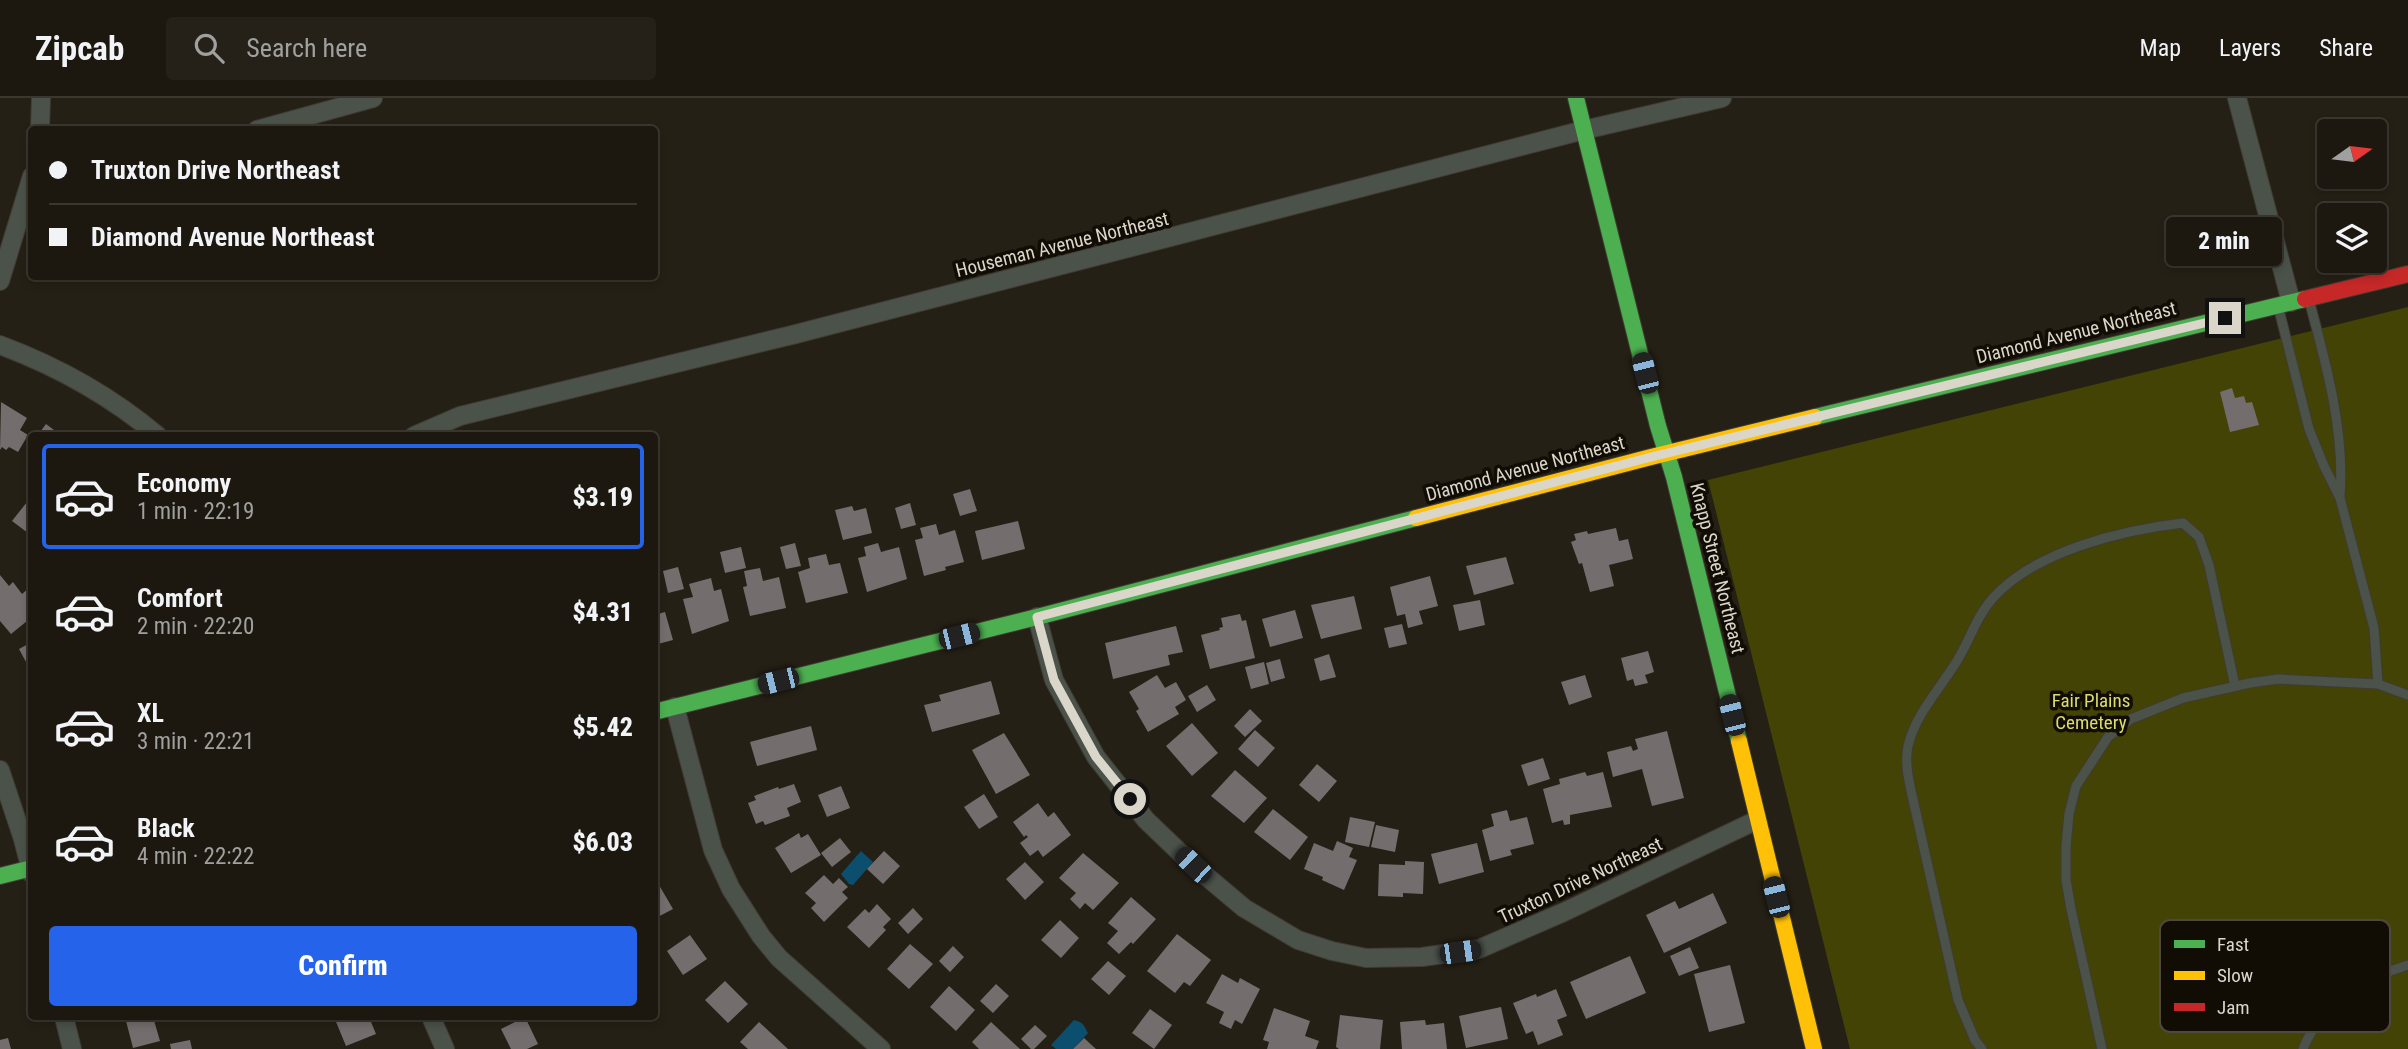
<!DOCTYPE html>
<meta charset="utf-8">
<style>
body{margin:0;font-family:"Roboto Condensed",sans-serif;background:#252119;color:#f1f3f6;height:100vh;display:flex;flex-direction:column;font-size:26px;white-space:nowrap}
*{box-sizing:border-box;margin:0}
p{font-size:23px;color:#a0a09f}
.icon{flex:none;width:38px;height:38px;fill:none;stroke:currentColor;stroke-width:2;stroke-linecap:round;stroke-linejoin:round}
.map{position:relative;flex:1;overflow:hidden}
.side{position:absolute;left:28px;top:334px;width:630px;height:588px;display:flex;flex-direction:column;background:#1c1810;border-radius:7px;box-shadow:0 4px 10px #0003,0 0 0 2px #3a3730}
.side>*{flex:none}
.banner{position:absolute;left:28px;top:28px;width:630px;height:154px;border-radius:7px;box-shadow:0 4px 10px #0003,0 0 0 2px #3a3730;display:grid;align-content:center;height:154px;padding:0 21px;background:#1c1810}
.needle{width:46px;rotate:76deg}
.buttons{position:absolute;left:2317px;top:21px;display:grid;gap:14px}
.buttons a{display:grid;place-items:center;width:70px;height:70px;border-radius:7px;background:#1c1810;box-shadow:0 4px 10px #0003,0 0 0 2px #3a3730;font-size:35px}
.end{position:absolute;width:32px;height:32px;margin:-16px;border:9px solid #dbd6ca;background:#111;box-shadow:0 0 0 4px #111}
.from{border-radius:50%}
.bubble{position:absolute;height:49px;border-radius:7px;background:#1c1810;box-shadow:0 4px 10px #0003,0 0 0 2px #3a3730;font-size:23px;font-weight:800;line-height:49px;text-align:center}
.car{position:absolute;width:21px;height:42px;margin:-21px -10px;border-radius:9px;box-shadow:0 0 5px 2px #0007;background:linear-gradient(#222 24%,#8ab4d8 0 40%,#222 0 76%,#8ab4d8 0 86%,#222 0)}
.banner b{display:flex;align-items:center;gap:24px;height:66px;font-size:26px}
.banner b+b{border-top:2px solid #3a3730}
.banner i{width:18px;height:18px;background:#f1f3f6}
ul{padding:12px 0 0;list-style:none}
li{display:flex;align-items:center;gap:21px;height:105px;margin:0 14px 10px;padding:0 7px;border:4px solid transparent;border-radius:7px}
li div{flex:1}
li b{display:block;font-size:26px}
li em{font-style:normal;font-weight:800}
li.current{border-color:#2563eb}
li>.icon{width:63px;height:63px;stroke-width:1.5}
.button{display:flex;gap:14px;margin-top:auto;padding:14px 21px}
.button a{flex:1;height:80px;border-radius:7px;background:#2563eb;color:#fff;font-size:28px;font-weight:800;line-height:80px;text-align:center}
header{display:flex;align-items:center;gap:42px;box-sizing:border-box;height:98px;padding:0 35px;background:#1c1810;border-bottom:2px solid #3a3730}
header strong{font-size:33px}
nav{display:flex;gap:38px;margin-inline-start:auto;font-size:24px}
.search{width:490px;height:63px;background:#252119;display:flex;align-items:center;gap:18px;box-sizing:border-box;padding:0 24px;border-radius:7px;color:#a0a09f;font-size:26px}
.map>svg:first-child{display:block}
.green{fill:#434305}
.water{fill:#0c4e6e}
.building{fill:#736e6d}
.lines{fill:none;stroke-linecap:round;stroke-linejoin:round}
.lane-casing{stroke:#403c34;stroke-width:11}
.street-casing{stroke:#403c34;stroke-width:20}
.fast-casing{stroke:#403c34;stroke-width:18}
.slow-casing{stroke:#403c34;stroke-width:18}
.jam-casing{stroke:#403c34;stroke-width:18}
.lane{stroke:#4b524a;stroke-width:9}
.street{stroke:#4b524a;stroke-width:18}
.fast{stroke:#4caf50;stroke-width:16}
.slow{stroke:#ffc107;stroke-width:16}
.jam{stroke:#c62828;stroke-width:16}
.route{stroke:#dbd6ca;stroke-width:9}
.labels{text-anchor:middle;stroke-width:7;stroke-linejoin:round;paint-order:stroke}
.street-label{font-size:19px;fill:#dbd6ca;stroke:#110d05}
.park-label{font-size:19px;fill:#dbde6a;stroke:#110d05}
.key{fill:#110d05;stroke:#4e4940;stroke-width:2}
.key-label{font-size:19px;fill:#dbd6ca}
</style>
<header>
<strong>Zipcab</strong>
<div class="search"><svg class="icon" aria-label="search" viewBox="0 0 24 24"><circle cx="10" cy="10" r="6"/><path d="M15 15l6 6"/></svg>Search here</div>
<nav><a>Map</a><a>Layers</a><a>Share</a></nav>
</header>
<div class="map">
<svg width="2408" height="951" viewBox="0 0 2408 951">
<rect width="100%" height="100%" fill="#252015"/>
<path class="green" d="M2408 209V951H1850L1708 382Z"/>
<path class="water" d="M861 753 873 764 853 787 849 786 841 776Z
M1074 922C1084 925 1083 926 1088 935L1073 951H1056L1051 947Z"/>
<path class="building" d="M2232 290 2235 300 2244 298 2246 305 2252 304 2259 327 2230 334 2220 294Z
M1 304 27 320 20 332 28 337 18 354 9 349 6 352 2 349 0 352Z
M46 326 62 338 64 334 70 338H37Z
M970 391 977 413 960 418 953 396Z
M27 404 32 408V438L12 423Z
M910 405 916 427 901 431 895 410Z
M852 408 854 413 866 410 872 435 843 442 835 412Z
M1018 423 1025 451 982 462 975 433Z
M936 426 939 437 955 432 964 464 945 469 946 472 924 478 915 442 923 440 920 430Z
M1616 430 1619 443 1628 441 1633 461 1609 467 1614 488 1590 494 1582 465 1579 466 1571 444 1576 442 1574 436 1587 433 1588 436Z
M795 445 801 468 786 471 780 449Z
M878 445 881 454 899 449 907 481 867 494 858 460 866 458 864 449Z
M741 449 746 470 725 475 720 454Z
M826 456 829 467 840 465 848 495 806 505 798 474 810 470 808 460Z
M1506 459 1514 486 1474 497 1466 468Z
M678 469 684 491 668 495 663 473Z
M760 470 763 483 779 479 786 510 750 518 743 489 747 488 744 473Z
M0 477 9 488 13 484 22 496 30 489 32 491V512L29 515 32 519 11 536 0 523Z
M1430 478 1438 508 1419 513 1423 526 1408 530 1405 516 1397 518 1390 489Z
M711 480 714 493 721 491 729 523 692 536 683 501 693 499 689 486Z
M1354 498 1362 531 1321 541 1311 507Z
M1480 502 1485 527 1459 533 1453 507Z
M1295 512 1303 540 1270 549 1262 521Z
M665 514 673 542 654 547V517Z
M1240 516 1242 523 1246 522 1255 560 1210 571 1201 537 1220 532 1219 530 1223 529 1221 520Z
M1402 526 1407 546 1389 550 1384 530Z
M1176 528 1183 554 1168 557 1170 567 1113 581 1105 545Z
M32 544V575L19 551Z
M1648 553 1654 574 1645 577 1648 585 1635 588 1633 581 1627 583 1621 560Z
M1329 556 1336 579 1320 583 1314 561Z
M1280 561 1285 580 1271 584 1266 565Z
M1264 564 1269 586 1251 591 1245 569Z
M1157 577 1165 590 1176 584 1186 602 1175 609 1179 616 1148 634 1136 613 1139 611 1129 594Z
M1585 577 1592 599 1569 607 1561 584Z
M991 583 1000 616 932 634 924 607 941 603 939 597Z
M1207 587 1216 602 1197 614 1188 598Z
M1250 611 1262 623 1245 639 1234 628Z
M1192 625 1218 655 1192 678 1166 648Z
M811 628 817 652 757 668 750 644Z
M1255 632 1275 650 1258 669 1238 651Z
M1667 633 1684 700 1652 708 1642 671 1613 679 1607 654 1631 648 1633 653 1638 651 1635 641Z
M1004 635 1030 677 996 696 972 652Z
M1543 660 1550 681 1528 688 1521 667Z
M1317 666 1337 683 1319 704 1299 687Z
M1235 672 1267 700 1244 725 1211 698Z
M1585 674 1587 678 1603 674 1612 709 1570 717V726L1564 727 1563 722 1552 725 1543 691 1560 686 1559 681Z
M794 686 801 704 787 710 790 718 765 727 763 723 756 726 748 705 756 702 754 698 778 689 779 691Z
M841 688 850 710 827 719 818 697Z
M984 696 998 719 979 731 964 709Z
M1038 705 1048 719 1054 714 1071 737 1043 759 1038 752 1030 758 1020 745 1028 739 1026 737 1024 739 1013 724Z
M1273 711 1308 739 1290 762 1254 734Z
M1507 712 1510 723 1527 719 1534 746 1510 752 1512 757 1490 763 1482 732 1494 728 1491 716Z
M1350 719 1375 724 1369 749 1345 744Z
M1376 727 1399 732 1395 754 1371 749Z
M799 735 801 740 808 736 821 757 791 775 775 750Z
M840 740 851 754 832 769 821 755Z
M1337 743 1353 750 1349 759 1357 762 1344 792 1322 782 1323 779 1304 771 1314 745 1333 753Z
M1477 745 1484 774 1439 786 1431 756Z
M884 753 900 768 883 786 867 771Z
M1083 755 1119 785 1093 812 1085 805 1080 811 1070 801 1076 795 1059 780Z
M1405 763 1424 764 1423 796 1403 795V799L1378 798 1379 766 1405 767Z
M1025 764 1044 784 1025 802 1006 781Z
M824 777 833 786 839 780 848 789 842 794 848 800 824 824 811 810 816 805 805 795Z
M659 787 673 811 654 821V789Z
M1713 795 1727 825 1664 855 1646 817 1675 803 1679 811Z
M1131 799 1156 821 1133 846 1131 844 1119 856 1107 845 1118 833 1108 825Z
M877 806 891 821 883 829 886 832 869 850 847 829 865 811 869 815Z
M913 810 923 821 908 836 898 825Z
M1060 822 1079 840 1061 860 1041 842Z
M1177 836 1211 862 1190 888 1184 884 1175 895 1147 873Z
M690 837 707 861 683 877 667 853Z
M910 846 933 866 909 891 887 871Z
M953 848 964 859 950 874 939 863Z
M1690 849 1699 870 1679 878 1670 858Z
M1630 858 1646 895 1586 921 1570 884Z
M1108 863 1126 878 1109 897 1091 881Z
M1730 867 1745 925 1709 934 1694 876Z
M1222 876 1238 885 1240 880 1260 891 1242 926 1235 922 1231 931 1219 925 1224 914 1206 905Z
M725 883 748 906 728 925 705 902Z
M996 886 1009 898 993 915 980 903Z
M949 888 975 912 956 933 930 909Z
M1556 891 1567 918 1557 922 1563 937 1538 947 1533 933 1526 936 1513 905 1536 896 1537 899Z
M1501 909 1508 941 1466 950 1459 918Z
M1274 910 1310 923 1305 938 1319 943 1316 951H1267L1269 944 1263 942Z
M1150 911 1172 927 1154 951 1132 935Z
M1340 917 1383 922 1380 951H1339L1336 949Z
M125 919H153L160 943 133 950Z
M334 919H369L376 936 346 948Z
M525 919 538 946 527 951H511L501 931Z
M1425 922 1426 927 1444 925 1447 951H1402L1400 924Z
M759 924 788 951H748L740 944Z
M991 924 1020 951H979L972 944Z
M1035 927 1047 938 1034 951H1031L1021 941Z
M8 940 11 951H0V942Z
M1084 940 1096 951H1073Z
M190 942 192 951H171L170 946Z"/>
<g class="lines">
<defs>
<path id="lane" d="M2309 202C2326 265 2345 334 2340 398
M2278 208 2309 331 2324 368 2340 400 2374 530 2378 586
M1982 951 1975 942 1958 902 1914 706C1910 688 1904 666 1908 648 1915 618 1937 594 1953 569 1968 548 1975 520 1993 500 2035 453 2122 432 2183 425L2199 439 2209 467 2235 588
M2102 951 2071 811 2066 782V748L2069 716 2076 688 2108 639 2131 621 2183 600 2250 585 2278 581 2378 586 2408 597
M2303 951C2319 909 2366 879 2408 867"/>
<path id="street" d="M2237 0 2291 204
M40 32 41 0
M257 32 373 0
M0 183 32 78
M0 247C56 268 112 299 158 338
M414 338 460 318 796 236 1584 32 1722 0
M1037 519 1054 582 1096 659 1146 722 1193 767 1244 810 1298 842 1332 853 1366 860 1422 859 1479 851 1564 814 1757 722
M675 609 713 752 731 791 761 838 779 860 881 951
M0 672 23 741 32 776
M64 919 72 951
M431 919 445 951"/>
<path id="fast" d="M1576 0 1658 328 1674 379 1739 643
M1815 319 2305 201
M654 614 1037 519 1416 420
M0 778 32 770"/>
<path id="slow" d="M1416 420 1651 359 1815 319
M1739 643 1814 951"/>
<path id="jam" d="M2305 201 2408 176"/>
</defs>
<use href="#lane" class="lane-casing"/>
<use href="#street" class="street-casing"/>
<use href="#fast" class="fast-casing"/>
<use href="#slow" class="slow-casing"/>
<use href="#jam" class="jam-casing"/>
<use href="#lane" class="lane"/>
<use href="#street" class="street"/>
<use href="#fast" class="fast"/>
<use href="#slow" class="slow"/>
<use href="#jam" class="jam"/>
</g>
<g class="lines">
<path class="route" d="M1130 701 1096 659 1054 582 1037 519 1651 359 2225 220"/>
</g>
<g class="labels">
<g class="street-label">
<text transform="translate(1062 146) rotate(-14)" y="7">Houseman Avenue Northeast</text>
<text transform="translate(2076 234) rotate(-14)" y="7">Diamond Avenue Northeast</text>
<text transform="translate(1525 370) rotate(-15)" y="7">Diamond Avenue Northeast</text>
<text transform="translate(1718 470) rotate(76)" y="7">Knapp Street Northeast</text>
<text transform="translate(1580 782) rotate(-25)" y="7">Truxton Drive Northeast</text>
</g>
<g class="park-label">
<text x="2091" y="609">Fair Plains<tspan x="2091" dy="22">Cemetery</tspan></text>
</g>
</g>
<rect x="2160" y="822" width="230" height="112" rx="10" class="key"/>
<rect x="2174" y="842" width="31" height="8" fill="#4caf50"/>
<rect x="2174" y="873" width="31" height="9" fill="#ffc107"/>
<rect x="2174" y="905" width="31" height="8" fill="#c62828"/>
<g class="key-label">
<text x="2217" y="853">Fast</text>
<text x="2217" y="884">Slow</text>
<text x="2217" y="916">Jam</text>
</g>
</svg>
<div class="buttons">
<a><svg class="needle" viewBox="-14 -14 28 28"><path d="M0-13l5 13h-10z" fill="#e53935"/><path d="M0 13l5-13h-10z" fill="#a0a09f"/></svg></a>
<a><svg class="icon" aria-label="layers" viewBox="0 0 24 24"><path d="M12 4l9 5-9 5-9-5zM3 14l9 5 9-5"/></svg></a>
</div>
<i class="end from" style="left:1130px;top:701px"></i>
<i class="end" style="left:2225px;top:220px"></i>
<div class="bubble" style="left:2166px;top:119px;width:116px">2 min</div>
<i class="car" style="left:1645px;top:275px;rotate:346deg"></i>
<i class="car" style="left:959px;top:538px;rotate:76deg"></i>
<i class="car" style="left:778px;top:583px;rotate:256deg"></i>
<i class="car" style="left:1732px;top:617px;rotate:346deg"></i>
<i class="car" style="left:1193px;top:767px;rotate:314deg"></i>
<i class="car" style="left:1776px;top:799px;rotate:346deg"></i>
<i class="car" style="left:1460px;top:854px;rotate:82deg"></i>
<div class="banner">
<b><i class="from"></i>Truxton Drive Northeast</b>
<b><i></i>Diamond Avenue Northeast</b>
</div>
<section class="side">
<ul>
<li class="current"><svg class="icon" aria-label="car" viewBox="0 0 24 24"><path d="M5 17H2v-5l4-1 3-4h7l3 4 3 1v5h-3M9 17h6M6 11h13"/><circle cx="7" cy="17" r="2"/><circle cx="17" cy="17" r="2"/></svg><div><b>Economy</b><p>1 min · 22:19</p></div><em>$3.19</em></li>
<li><svg class="icon" aria-label="car" viewBox="0 0 24 24"><path d="M5 17H2v-5l4-1 3-4h7l3 4 3 1v5h-3M9 17h6M6 11h13"/><circle cx="7" cy="17" r="2"/><circle cx="17" cy="17" r="2"/></svg><div><b>Comfort</b><p>2 min · 22:20</p></div><em>$4.31</em></li>
<li><svg class="icon" aria-label="car" viewBox="0 0 24 24"><path d="M5 17H2v-5l4-1 3-4h7l3 4 3 1v5h-3M9 17h6M6 11h13"/><circle cx="7" cy="17" r="2"/><circle cx="17" cy="17" r="2"/></svg><div><b>XL</b><p>3 min · 22:21</p></div><em>$5.42</em></li>
<li><svg class="icon" aria-label="car" viewBox="0 0 24 24"><path d="M5 17H2v-5l4-1 3-4h7l3 4 3 1v5h-3M9 17h6M6 11h13"/><circle cx="7" cy="17" r="2"/><circle cx="17" cy="17" r="2"/></svg><div><b>Black</b><p>4 min · 22:22</p></div><em>$6.03</em></li>
</ul>
<div class="button"><a>Confirm</a></div>
</section>
</div>
